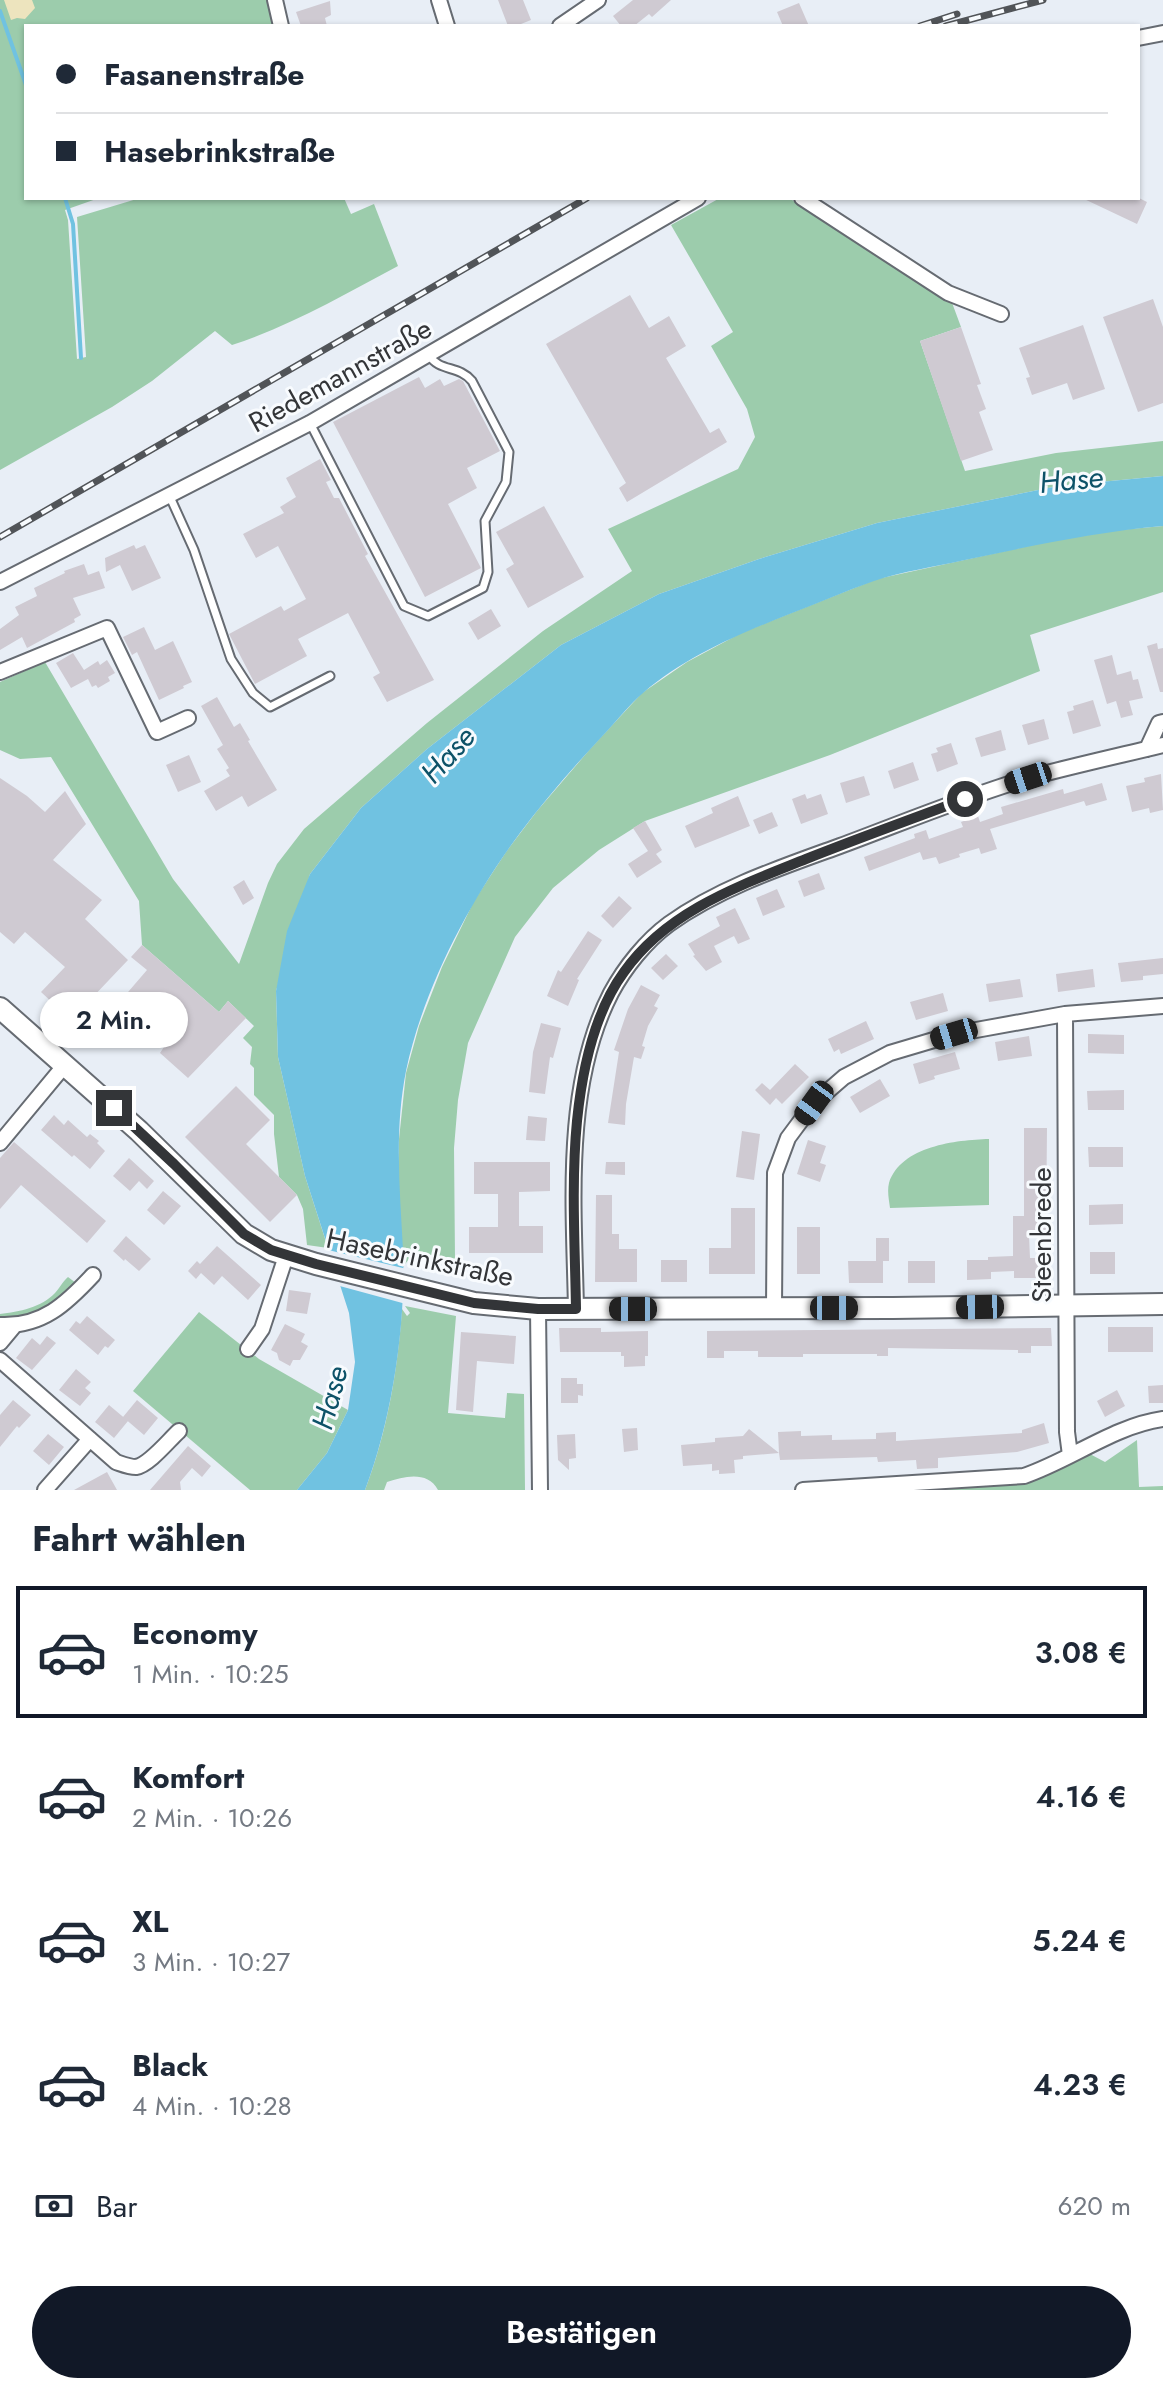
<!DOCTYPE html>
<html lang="de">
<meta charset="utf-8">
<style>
body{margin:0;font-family:Jost,sans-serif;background:#f2f2f3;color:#1f2937;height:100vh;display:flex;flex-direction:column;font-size:30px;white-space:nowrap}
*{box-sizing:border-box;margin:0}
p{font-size:26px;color:#747a83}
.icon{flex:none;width:44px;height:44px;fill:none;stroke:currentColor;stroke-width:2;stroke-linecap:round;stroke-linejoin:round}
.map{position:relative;height:1490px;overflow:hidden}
.side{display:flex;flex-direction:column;background:#fff;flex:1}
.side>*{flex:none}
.top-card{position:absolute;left:24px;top:24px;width:1116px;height:176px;border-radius:0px;box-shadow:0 2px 6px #0004;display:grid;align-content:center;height:176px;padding:0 32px;background:#fff}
.end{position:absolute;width:36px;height:36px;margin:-18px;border:10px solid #333538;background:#fff;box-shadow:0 0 0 4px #fff}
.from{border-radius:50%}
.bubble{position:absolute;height:56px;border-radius:28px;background:#fff;box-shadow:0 2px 6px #0004;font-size:26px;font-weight:600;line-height:56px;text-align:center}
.car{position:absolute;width:24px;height:48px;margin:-24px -12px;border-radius:10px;box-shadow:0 0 6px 2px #0007;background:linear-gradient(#222 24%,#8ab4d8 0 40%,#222 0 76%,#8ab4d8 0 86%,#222 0)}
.top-card b{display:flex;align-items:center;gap:28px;height:76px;font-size:30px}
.top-card b+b{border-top:2px solid #e0e1e3}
.top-card i{width:20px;height:20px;background:#1f2937}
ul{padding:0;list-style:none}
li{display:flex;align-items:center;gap:24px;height:132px;margin:0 16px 12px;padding:0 16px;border:4px solid transparent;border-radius:0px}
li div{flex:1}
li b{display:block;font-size:30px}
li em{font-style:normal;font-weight:600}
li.selected{border-color:#111827}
li>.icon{width:72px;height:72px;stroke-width:1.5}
h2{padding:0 32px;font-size:36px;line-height:96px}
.pay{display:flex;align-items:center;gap:20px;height:88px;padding:0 32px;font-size:30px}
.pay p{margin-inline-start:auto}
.cta{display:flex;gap:16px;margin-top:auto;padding:16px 32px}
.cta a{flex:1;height:92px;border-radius:48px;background:#111827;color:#fff;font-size:32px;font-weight:600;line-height:92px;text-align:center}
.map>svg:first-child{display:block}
.green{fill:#9cccac}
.sand{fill:#ede4be}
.water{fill:#70c2e1}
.pier{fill:#e8eef6}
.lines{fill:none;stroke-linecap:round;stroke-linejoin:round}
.stream{stroke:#70c2e1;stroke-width:4}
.building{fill:#cfcad2}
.lane-casing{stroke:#666b72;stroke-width:11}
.street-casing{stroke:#666b72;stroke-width:18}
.secondary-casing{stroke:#666b72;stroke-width:24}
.lane{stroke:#fff;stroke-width:7}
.street{stroke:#fff;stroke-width:14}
.secondary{stroke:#fff;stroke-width:20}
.rail-casing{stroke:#515458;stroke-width:7}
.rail{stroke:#f8fbfe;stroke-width:4;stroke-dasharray:12;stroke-linecap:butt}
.route{stroke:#333538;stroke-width:10}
.labels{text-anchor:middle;stroke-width:6;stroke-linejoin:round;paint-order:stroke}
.street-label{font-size:28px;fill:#333538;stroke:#f8fbfe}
.water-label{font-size:30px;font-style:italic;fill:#0d5268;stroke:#f8fbfe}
</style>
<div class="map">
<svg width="1163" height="1490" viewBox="0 0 1163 1490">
<rect width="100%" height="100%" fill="#e8eef6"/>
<path class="green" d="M0 0H269L275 26H26V198H99L65 210 68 220 77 359 86 357 77 217 140 198H344L351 214 374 204 398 266C344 295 290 326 232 345L215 331 152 381 112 407 0 470Z
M720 198H789L941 296 951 300 961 327 920 341 965 471 1056 453 1163 441V476L1058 486 877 523 759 559 659 594 561 645 427 749 361 808 310 874 276 991 278 1057 305 1176 328 1248 307 1245 303 1209 297 1195 279 1177 274 1134V1115L254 1095V1068L250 1064 252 1047 243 1038 254 1026 228 1001 219 1012 142 945 139 901 51 757 20 759 0 750V682L45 662 173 879 239 964 268 883 277 864 304 829 427 723 543 631 632 571 608 529 738 469 755 437 747 409 711 346 733 332 671 225Z
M1163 526V592L1030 635 1040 671 830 755 645 821 599 850 553 888 515 937 468 1043 458 1100 454 1148 455 1259 414 1252 403 1267 398 1186 399 1139 406 1073 419 1026 442 967 474 901 506 852 537 811 591 748 642 693 687 662 743 632 877 579 1051 541 1119 530Z
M989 1139V1205L890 1208C889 1200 887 1191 889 1183 901 1146 956 1140 989 1139Z
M68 1277 76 1283C50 1310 38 1319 0 1320V1314C19 1312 42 1307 55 1293 60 1288 62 1282 68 1277Z
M405 1306 456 1316 448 1413 505 1418 507 1393 524 1394 525 1490H438C428 1471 405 1476 387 1482L384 1490H365C387 1433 398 1369 402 1309L407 1316 410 1313Z
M199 1312 259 1359 348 1410 327 1453 297 1490H250L133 1391Z
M1137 1440 1139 1487 1163 1486V1490H889L1026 1482 1048 1474 1088 1453 1105 1462Z"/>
<path class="sand" d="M4 0H32L35 8 25 19 17 18 11 20Z"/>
<path class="water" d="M1163 476V526C1096 532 1031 546 965 560 935 567 903 571 874 581 845 591 816 604 787 615 737 635 685 657 643 693 630 704 619 718 608 730 577 763 547 797 520 833 470 900 423 989 406 1071 394 1131 400 1191 403 1250 406 1326 392 1419 365 1490H297L327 1453 348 1410 355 1362 349 1313 305 1176 278 1057 276 991 287 931 310 874 361 808 427 749 561 645 659 594 759 559 877 523 1058 486Z"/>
<path class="pier" d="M324 1249 407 1269 406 1304 336 1285Z"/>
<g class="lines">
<path class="stream" d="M0 11 26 85
M65 198 73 224 81 358"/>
</g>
<path class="building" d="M498 0H523L531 20 516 26H508Z
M633 0H671L652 17 649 14 634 26H621L613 16Z
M330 1 331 15 325 18 327 26H301L296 12Z
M799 3 809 26H783L777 12Z
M1082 198H1139L1147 202 1137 224Z
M630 295 649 328 669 316 686 346 666 358 710 433 719 428 727 442 627 502 619 488 626 483 546 344Z
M1153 299 1163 327V403L1138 412 1103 317Z
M1083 325 1105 389 1073 400 1067 383 1032 395 1026 378 1030 377 1019 348Z
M961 327 981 384 977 385 986 409 979 412 993 450 961 461 920 341Z
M419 377 425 388 440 379 444 386 459 379 463 381 500 451 467 468 477 488 448 504 481 568 425 597 333 422Z
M320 459 331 480 326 482 334 498H339L368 554 365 556 434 680 387 702 373 677 380 673 348 613 298 639 307 656 255 684 229 634 281 606 284 611 306 599 278 546 256 558 243 534 284 513 280 507 296 497 286 478Z
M544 506 584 577 528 608 506 569 514 564 496 532Z
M134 545 136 549 145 545 161 578 132 591 120 565 106 572 105 558Z
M84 564 88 575 99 571 105 588 73 598 81 615 74 619 75 622 27 648 22 637 0 650V629L19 615 15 607 37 596 34 588 65 573 64 571Z
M491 609 501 626 478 640 468 623Z
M144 627 155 650 173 641 192 682 183 686 184 688 159 700 137 652 132 655 123 637Z
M1157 643 1158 649 1163 648V692H1160L1147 646Z
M73 653 84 670 98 661 100 665 107 660 115 673 108 677 110 681 98 688 96 685 92 687 88 679 71 688 56 663Z
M1112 655 1117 675 1131 671 1133 680 1138 679 1143 698 1129 701 1133 715 1121 718 1116 701 1107 704 1094 660Z
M217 697 234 727 240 723 250 740 248 741 277 790 248 807 242 796 216 811 204 791 230 776 226 770 229 768 217 749 223 745 201 706Z
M1093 700 1101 726 1073 734 1067 712 1074 710 1073 706Z
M1044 719 1049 739 1028 745 1022 725Z
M1001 730 1006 750 981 757 975 738Z
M951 743 958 764 937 772 931 754 938 752 936 748Z
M189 755 201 782 178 792 166 765Z
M913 762 919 780 894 789 888 771Z
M1161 774 1163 810 1150 813 1149 808 1132 812 1126 786 1145 782 1144 778Z
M864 776 870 795 846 803 840 783Z
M0 778 27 796 45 812 65 791 86 824 53 860 102 900 85 919 128 960 71 1020 41 992 65 967 25 932 14 944 0 932Z
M1102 783 1107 800 1086 806 1084 801 990 829 997 849 981 854 979 848 959 854 960 857 939 864 936 857 923 860 920 852 869 871 864 857 915 838 914 834 926 830 929 839 963 827 961 822 978 816 980 822 1003 814 1001 807 1063 789 1064 794Z
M805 794 807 799 821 794 828 814 801 824 792 799Z
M738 796 750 826 695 848 685 826 713 813 711 808Z
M772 812 778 826 759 834 753 820Z
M645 821 662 850 656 854 662 862 637 878 628 864 648 851 633 828Z
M819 873 825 889 804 897 798 881Z
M244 880 254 898 243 905 233 887Z
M777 889 785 907 763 916 756 898Z
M619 896 632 908 613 928 601 916Z
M735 908 750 939 738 944 734 936 714 946 722 962 706 971 693 956 695 955 688 944 720 926 716 917Z
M588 931 602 940 577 979 579 980 568 1006 547 996 558 970 561 972Z
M142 945 219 1012 228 1001 246 1018 188 1078 160 1053 164 1047 116 1006 147 970 131 957Z
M666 954 678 966 663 980 651 968Z
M1163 958V974L1143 976V980L1121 982 1118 963Z
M1093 969 1095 987 1058 992 1056 974Z
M1020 979 1023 997 989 1002 986 984Z
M641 985 660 995 654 1006 658 1008 648 1026 642 1046 645 1047 641 1059 634 1057 626 1104 625 1125 608 1123 619 1052 614 1050 628 1009Z
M943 993 948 1011 916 1020 910 1002Z
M866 1021 874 1039 841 1054 839 1049 834 1052 828 1039Z
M541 1023 561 1028 553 1058 550 1057 545 1094 529 1092 533 1052Z
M1088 1034 1124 1035V1054L1088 1053Z
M1029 1036 1032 1056 998 1061 995 1042Z
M955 1052 960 1069 934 1076 935 1079 919 1084 913 1064Z
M795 1064 809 1077 782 1104 776 1098 770 1105 755 1090 762 1083 770 1090Z
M880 1079 890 1096 860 1113 850 1097Z
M236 1086 270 1120 246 1144 297 1195 270 1222 185 1137Z
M1124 1090V1110H1088L1087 1091Z
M54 1115 64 1125 68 1120 87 1137 90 1134 99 1141 97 1143 105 1151 90 1169 74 1155 72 1157 41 1130Z
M528 1116 547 1118 545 1141 526 1140Z
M1024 1128H1047L1046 1233 1029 1234 1030 1258H1047V1278H1014V1271L991 1272V1279L967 1280V1260H988V1257L1013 1256V1216H1024Z
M742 1131 760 1134 754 1180 736 1177Z
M808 1140 826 1146 820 1163 826 1165 820 1182 797 1174Z
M14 1142 106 1221 87 1243 21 1185 0 1209V1158Z
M1088 1147H1123V1167H1089Z
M129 1158 154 1181 147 1189 139 1181 130 1191 113 1176Z
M474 1162H550V1191L519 1192V1226H543V1253H469V1227H498V1194H474Z
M606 1162H625V1175L605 1174Z
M163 1191 181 1206 164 1225 147 1210Z
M596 1195H612V1234H619V1249H637V1282H595Z
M1123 1204V1224L1089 1225V1205Z
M731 1208H755V1274H709V1248H731Z
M797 1227H820V1274H797Z
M126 1236 151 1259 139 1271 125 1259 124 1261 113 1251Z
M876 1238H889V1261H883V1283H849L848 1261H876Z
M217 1246 261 1285 248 1300 222 1276 214 1285 201 1273 196 1279 188 1271 197 1261 200 1264Z
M1090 1252H1115V1274H1090Z
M661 1260H687V1282H661Z
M908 1261H935V1283H908Z
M289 1290 311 1293 307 1314 286 1311Z
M87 1316 115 1340 108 1348 105 1346 98 1355 69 1330 76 1321 80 1324Z
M285 1324 305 1334 301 1342 308 1346 300 1360H293L290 1366 279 1360 277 1353 271 1350Z
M1108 1327H1153V1352H1108Z
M559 1328H601V1332L648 1331V1356H645V1366L624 1367V1356H621V1352H560Z
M1051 1328 1052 1346H1031V1353H1018V1350L888 1348V1356H877V1354H803V1357H758V1351H724V1358H707V1331Z
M461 1332 516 1336 514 1364 477 1361 473 1412 456 1410Z
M47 1336 56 1343 32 1370 16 1358 32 1338 40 1345Z
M76 1369 91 1382 85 1388 91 1393 80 1406 59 1390Z
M561 1378H577V1384H583V1396L578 1395V1403H561Z
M1163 1385V1403H1149L1148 1386Z
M1117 1390 1125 1406 1105 1417 1097 1401Z
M13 1400 31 1415 19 1428 17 1426 0 1447V1415Z
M137 1400 158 1418 144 1435 123 1417Z
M109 1405 128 1421 114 1438 95 1422Z
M1044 1423 1049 1443 1017 1452 938 1458V1468L917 1469 916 1460 878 1462 877 1457 780 1460 779 1453 743 1456V1459L734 1460 735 1473 719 1474V1470L712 1471V1464L683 1466 681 1445 715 1442V1438L743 1436 749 1429 779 1453 778 1432 801 1431V1436L832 1435V1440L876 1439V1433L896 1432V1441L1022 1433V1430Z
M637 1428 638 1450 624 1452 622 1429Z
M48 1434 64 1447 49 1465 33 1451Z
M575 1434 576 1458 569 1459V1470L558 1460 557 1435Z
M188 1446 211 1466 202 1477 192 1468 180 1482 181 1490H150Z
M107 1472 117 1490H74Z"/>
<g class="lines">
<defs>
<path id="lane" d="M310 423 404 606 428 616 483 588 488 572 485 521 506 482 509 452 472 381C459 365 439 372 429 355
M170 497 194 550 231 659 253 693 270 707 330 676"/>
<path id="street" d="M275 0 281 26
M439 0 447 26
M560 26 598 0
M1138 38 1163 33
M802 198 948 293 1001 314
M0 582 310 423 698 198
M0 672 107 628 157 732 188 718
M1147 749 1159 723 1163 722
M1065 1014 1067 1432 1070 1455
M0 1143 64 1066
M774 1308 775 1173 788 1138 814 1103 844 1077 890 1053 954 1034 1065 1014 1163 1006
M538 1309 540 1490
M576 1309C574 1207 563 1086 611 993 625 967 646 941 669 924 719 888 782 867 840 846 902 823 964 797 1028 778 1072 766 1118 756 1163 745
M0 1325C42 1327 66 1304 93 1275
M0 1343 15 1325
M248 1349 262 1329 286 1256
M0 1360 116 1462C122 1464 129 1467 136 1467 149 1465 169 1440 179 1431
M45 1490 90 1439
M803 1490 1024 1476C1071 1460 1114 1426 1163 1419"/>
<path id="secondary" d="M0 1008 139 1131 244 1234 271 1250 316 1264 474 1303 538 1309 893 1308 1163 1304"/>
</defs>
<use href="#lane" class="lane-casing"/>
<use href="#street" class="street-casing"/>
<use href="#secondary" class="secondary-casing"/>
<use href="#lane" class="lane"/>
<use href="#street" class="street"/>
<use href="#secondary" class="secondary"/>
<defs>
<path id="rail" d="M920 26 957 14
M946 26 1043 0
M0 537 587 198"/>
</defs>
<use href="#rail" class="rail-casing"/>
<use href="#rail" class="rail"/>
</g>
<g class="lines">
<path class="route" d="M114 1108 174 1164 244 1234 271 1250 316 1264 474 1303 538 1309H576C575 1247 571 1183 577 1121 582 1071 594 1013 624 972 667 911 739 886 806 859 859 838 912 819 965 799"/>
</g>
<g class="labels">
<g class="street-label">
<text transform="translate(340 375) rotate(-29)" y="10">Riedemannstraße</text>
<text transform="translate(1041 1235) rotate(-90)" y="10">Steenbrede</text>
<text transform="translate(420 1257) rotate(12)" y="10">Hasebrinkstraße</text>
</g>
<g class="water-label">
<text transform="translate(1071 480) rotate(-6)" y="10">Hase</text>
<text transform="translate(448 755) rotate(-48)" y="10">Hase</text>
<text transform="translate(330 1398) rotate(-75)" y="10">Hase</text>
</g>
</g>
</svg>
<i class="end from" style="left:965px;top:799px"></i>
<i class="end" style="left:114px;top:1108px"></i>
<div class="bubble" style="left:40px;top:992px;width:148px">2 Min.</div>
<i class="car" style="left:1028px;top:778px;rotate:252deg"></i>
<i class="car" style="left:954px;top:1034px;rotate:253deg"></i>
<i class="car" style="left:814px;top:1103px;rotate:216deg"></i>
<i class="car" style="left:980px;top:1307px;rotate:269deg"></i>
<i class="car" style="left:834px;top:1308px;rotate:90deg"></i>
<i class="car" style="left:633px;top:1309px;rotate:270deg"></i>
<div class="top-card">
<b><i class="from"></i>Fasanenstraße</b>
<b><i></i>Hasebrinkstraße</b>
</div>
</div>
<section class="side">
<h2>Fahrt wählen</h2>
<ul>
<li class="selected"><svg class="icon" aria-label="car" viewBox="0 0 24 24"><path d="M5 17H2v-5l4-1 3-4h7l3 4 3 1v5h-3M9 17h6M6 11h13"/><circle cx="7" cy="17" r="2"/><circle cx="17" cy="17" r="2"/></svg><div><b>Economy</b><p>1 Min. · 10:25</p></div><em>3.08 €</em></li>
<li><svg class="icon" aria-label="car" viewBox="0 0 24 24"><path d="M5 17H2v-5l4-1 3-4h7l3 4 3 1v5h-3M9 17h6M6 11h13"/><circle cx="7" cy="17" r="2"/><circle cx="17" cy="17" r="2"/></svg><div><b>Komfort</b><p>2 Min. · 10:26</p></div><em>4.16 €</em></li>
<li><svg class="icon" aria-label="car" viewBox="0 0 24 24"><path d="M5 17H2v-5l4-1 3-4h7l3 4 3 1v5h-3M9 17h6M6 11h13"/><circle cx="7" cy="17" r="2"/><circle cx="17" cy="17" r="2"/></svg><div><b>XL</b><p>3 Min. · 10:27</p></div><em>5.24 €</em></li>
<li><svg class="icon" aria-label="car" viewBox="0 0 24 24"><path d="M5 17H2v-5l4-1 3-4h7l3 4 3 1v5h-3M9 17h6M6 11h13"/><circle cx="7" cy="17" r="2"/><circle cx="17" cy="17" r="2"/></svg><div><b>Black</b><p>4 Min. · 10:28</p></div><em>4.23 €</em></li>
</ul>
<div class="pay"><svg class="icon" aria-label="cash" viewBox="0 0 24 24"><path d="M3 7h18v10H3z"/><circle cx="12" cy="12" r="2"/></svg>Bar<p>620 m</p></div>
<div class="cta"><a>Bestätigen</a></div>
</section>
